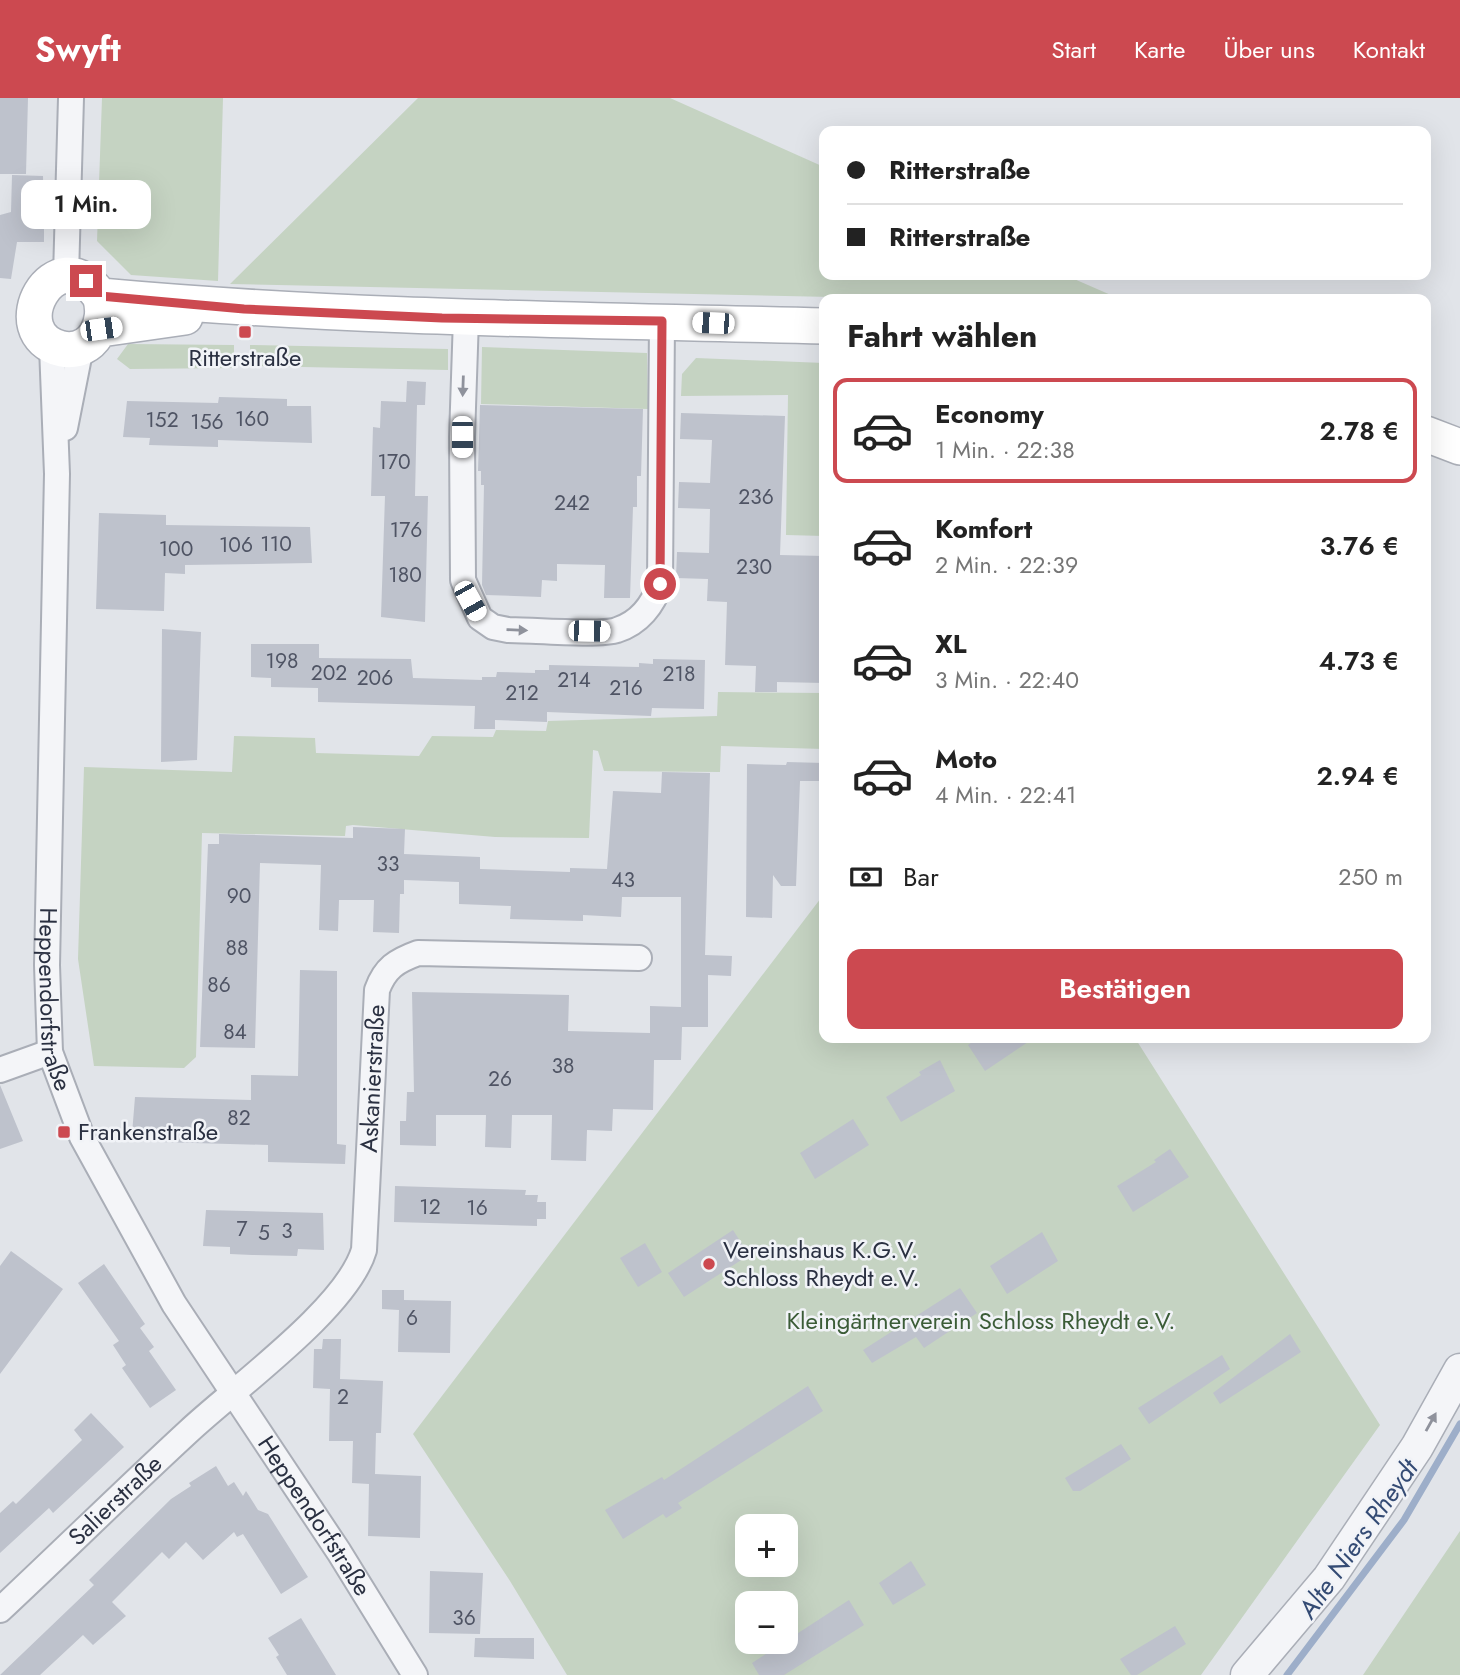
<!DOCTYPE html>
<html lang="de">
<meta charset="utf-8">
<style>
body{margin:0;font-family:Jost,sans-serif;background:#f2f2f2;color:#222;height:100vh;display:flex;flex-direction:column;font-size:26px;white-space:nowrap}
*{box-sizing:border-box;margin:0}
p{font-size:23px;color:#767676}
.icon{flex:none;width:38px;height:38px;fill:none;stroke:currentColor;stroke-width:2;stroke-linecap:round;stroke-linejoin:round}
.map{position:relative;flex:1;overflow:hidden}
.details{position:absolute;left:819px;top:196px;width:612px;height:749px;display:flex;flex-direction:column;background:#fff;border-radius:14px;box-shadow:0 7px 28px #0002}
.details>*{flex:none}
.guide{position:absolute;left:819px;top:28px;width:612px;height:154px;border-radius:14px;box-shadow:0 7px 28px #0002;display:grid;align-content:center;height:154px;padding:0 28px;background:#fff}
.fabs{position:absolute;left:735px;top:1416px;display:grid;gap:14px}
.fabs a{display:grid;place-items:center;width:63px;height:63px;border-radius:14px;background:#fff;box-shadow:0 7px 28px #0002;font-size:35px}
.end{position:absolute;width:32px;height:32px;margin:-16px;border:9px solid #cc4950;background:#fff;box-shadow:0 0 0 4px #fff}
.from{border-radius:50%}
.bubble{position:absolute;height:49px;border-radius:14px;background:#fff;box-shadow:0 7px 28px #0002;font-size:23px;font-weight:600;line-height:49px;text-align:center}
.car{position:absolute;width:21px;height:42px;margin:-21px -10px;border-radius:9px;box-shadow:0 0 5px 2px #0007;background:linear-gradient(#fff 24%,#345 0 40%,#fff 0 76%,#345 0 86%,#fff 0)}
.guide b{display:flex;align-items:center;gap:24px;height:66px;font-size:26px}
.guide b+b{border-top:2px solid #e0e0e0}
.guide i{width:18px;height:18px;background:#222}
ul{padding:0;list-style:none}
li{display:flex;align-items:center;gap:21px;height:105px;margin:0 14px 10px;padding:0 14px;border:4px solid transparent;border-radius:14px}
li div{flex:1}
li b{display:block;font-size:26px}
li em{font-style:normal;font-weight:600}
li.active{border-color:#cc4950}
li>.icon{width:63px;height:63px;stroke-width:1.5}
h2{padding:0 28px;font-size:32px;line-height:84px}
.pay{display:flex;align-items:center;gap:18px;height:77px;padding:0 28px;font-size:26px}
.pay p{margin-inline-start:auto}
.cta{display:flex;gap:14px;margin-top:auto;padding:14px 28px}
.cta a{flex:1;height:80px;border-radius:14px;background:#cc4950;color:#fff;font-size:28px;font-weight:600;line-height:80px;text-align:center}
header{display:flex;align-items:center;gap:42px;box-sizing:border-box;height:98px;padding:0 35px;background:#cc4950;color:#fff}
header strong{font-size:33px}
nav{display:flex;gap:38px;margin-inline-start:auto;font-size:24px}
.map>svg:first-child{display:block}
.green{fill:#c5d3c2;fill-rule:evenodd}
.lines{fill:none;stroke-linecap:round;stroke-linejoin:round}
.stream{stroke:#9daec9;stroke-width:7}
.building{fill:#bec2cc}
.minor-casing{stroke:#aaaeb7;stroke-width:28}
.tertiary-casing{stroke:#aaaeb7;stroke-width:35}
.secondary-casing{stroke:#aaaeb7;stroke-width:38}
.minor{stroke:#f4f5f8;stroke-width:24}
.tertiary{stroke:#f4f5f8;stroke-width:32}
.secondary{stroke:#fff;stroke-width:35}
.oneway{fill:#8f929c}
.route{stroke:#cc4950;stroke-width:9}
.poi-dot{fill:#cc4950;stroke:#f1f3f7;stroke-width:2.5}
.labels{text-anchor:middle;stroke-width:5;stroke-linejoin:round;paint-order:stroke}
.number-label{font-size:21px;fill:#4f5464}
.poi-label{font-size:24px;fill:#2a3041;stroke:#f1f3f7;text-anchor:start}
.street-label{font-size:24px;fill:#2a3041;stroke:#f1f3f7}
.park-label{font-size:24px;fill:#3b5c37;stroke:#f1f3f7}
.water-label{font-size:26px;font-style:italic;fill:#344b74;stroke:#f1f3f7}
</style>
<header>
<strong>Swyft</strong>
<nav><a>Start</a><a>Karte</a><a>Über uns</a><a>Kontakt</a></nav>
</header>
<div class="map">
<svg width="1460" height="1577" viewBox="0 0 1460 1577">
<rect width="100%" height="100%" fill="#e1e4e9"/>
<path class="green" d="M102 0H223L218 183 131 177 97 143Z
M418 0H670L824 69V177H1065L1120 201H924L230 186Z
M128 246 234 247V270L130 271 117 261Z
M250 247 448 251V272L250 268Z
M482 249 647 255 648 311 481 306Z
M696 260 824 265V438L786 437 788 297 681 298 682 276Z
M718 594 824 595V651L721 648 720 674 604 673 598 653 593 652 589 740 495 739 353 727 346 728 345 738H342L202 735 196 959 184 970 94 968 78 861 84 669 232 674 234 638 315 640 316 655 419 658 432 638 493 639 496 632 546 633 548 623 717 618Z
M824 796V940H1135L1380 1327 1201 1577H567L510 1483 413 1336ZM747 1428H786V1466H747ZM747 1505H786V1544H747Z
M1460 1433V1577H1363Z"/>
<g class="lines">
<path class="stream" d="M1287 1577 1404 1422 1460 1326"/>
</g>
<path class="building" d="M0 0H28L26 76H0Z
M12 77 43 78 44 123V144H17L11 181 0 180V117L11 114Z
M407 283 426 284 425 307H417L415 398H428L425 524 381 519 385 398H371L373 329 380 330 381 303 406 304Z
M219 299 287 301V308H311L312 345 218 342V349L149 347 150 340 123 339 127 303 218 305Z
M480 307 643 311 641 378H637V409H633L630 500H604L605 467 557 466V483L542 482 541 499 486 497 482 487 484 387H481V373H478Z
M681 315 785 318 780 457 824 458V585L777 584V594H755L756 568 725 567 727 504 707 503 708 481 676 480 677 454 709 455 710 411 678 410 679 384 710 385 712 342 680 341Z
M99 415 166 417V427L310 429 312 465 185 467V476L165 475 164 513 96 511Z
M162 531 201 534 197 662 161 664Z
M251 546H319V560L411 561 413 580 482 582V579H496L497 574 535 575V572H549V567L639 569V565L653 566V561L705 562 704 611 652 610 651 618 547 614V624L495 622V631H474L475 608 318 604V590L271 589V580L251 579Z
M787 664 824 665V683H800L796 788H781L773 777 772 820 746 819 747 666 786 667Z
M662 674 710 675 705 857 732 858 731 878 708 877V929H682L681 962H654L653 1012 613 1011 612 1033 587 1032 586 1063 551 1062 552 1017H512L511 1050 485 1049 486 1017H436V1048L400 1047V1023H406L407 994H414L412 894 569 897 568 933 650 935V908L681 909V799H622L621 819 583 817V823L510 821 511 808 459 806V784L404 782V796H400L399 835 373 834 374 802H339L338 833 319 832 321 767 260 765 255 950 200 949 208 746H219V736L353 740V729L405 731 404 756 480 759V771L570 774V770L607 771 613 693 661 695Z
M300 872 337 873V1046L346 1047 345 1066 268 1064V1047L159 1044V1037L132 1036 135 999 251 1002V977L298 978Z
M978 940H1034L985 973 968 947Z
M940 962 955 993 901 1024 886 999 921 977 919 974Z
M0 987 23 1043 0 1051Z
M853 1021 869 1047 815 1081 800 1055Z
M1170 1051 1189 1079 1133 1114 1117 1088 1156 1064 1154 1062Z
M395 1088 526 1092 525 1097H538L537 1104H546V1121H537V1128L394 1124Z
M206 1112 323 1115 324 1152 298 1151 297 1158 252 1157 230 1156V1149L203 1148Z
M733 1132 749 1157 684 1199 668 1175Z
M1042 1134 1058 1163 1007 1196 990 1168Z
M645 1145 662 1174 638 1189 620 1160Z
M11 1153 63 1191 0 1276V1168Z
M104 1166 145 1226 140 1230 154 1249 149 1253 176 1292 150 1310 122 1270 126 1267 113 1247 119 1243 78 1185Z
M960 1190 977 1215 924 1250 916 1239 872 1265 863 1252Z
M382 1192H404V1202L451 1203 450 1255 398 1254 399 1212 382 1211Z
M1290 1236 1301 1254 1220 1306 1213 1295Z
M323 1241H341L340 1281 383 1283 381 1335H376L375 1376 421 1378 420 1440 368 1438 369 1386 352 1385 353 1343H329L330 1291 313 1290 314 1251H322Z
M1222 1257 1230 1271 1149 1326 1138 1310Z
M808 1288 823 1313 678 1405 682 1410 666 1420 663 1416 623 1441 605 1412 662 1379 664 1382Z
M91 1315 124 1349 53 1415 49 1410 0 1455V1415L13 1403 16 1406 82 1342 74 1332Z
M1121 1346 1131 1361 1080 1393H1073L1065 1380Z
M216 1368 228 1388 234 1384 243 1398 246 1393 258 1412 268 1416 308 1479 281 1496 243 1436 237 1439 234 1434 203 1462 186 1444 169 1461 162 1454 112 1504 126 1518 93 1547 83 1537 40 1577H0L94 1487 89 1482 171 1401 191 1388 189 1385Z
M911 1463 926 1487 893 1507 879 1485Z
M430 1473 483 1475 480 1536 429 1535Z
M849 1502 864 1527 784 1577H759L752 1565Z
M301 1520 336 1577H287L276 1559 279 1557 268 1540Z
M1175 1528 1186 1546 1137 1577H1131L1120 1561Z
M475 1540H534V1561L474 1559Z"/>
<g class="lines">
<defs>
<g id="minor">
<path d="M66 178 71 0"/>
<path d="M466 220 462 339 463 482 480 520 493 529 508 532C531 532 600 538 617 532 639 525 653 507 660 486L662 223"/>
<path id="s1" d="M52 249 57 376 47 867 50 954 82 1039 174 1206 339 1454 415 1577"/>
<path d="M65 330 81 249"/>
<path d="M0 972 50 954"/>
<path id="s2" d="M0 1512C63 1453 125 1392 189 1333 236 1289 347 1210 364 1152L377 892C385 870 396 863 418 855L639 860"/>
</g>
<path id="tertiary" d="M1247 1577 1329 1480 1417 1349 1460 1272"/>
<path id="secondary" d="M100 198C109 223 94 257 62 251 0 237 55 134 100 198 341 220 582 222 824 228
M101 231 185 219
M1426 336 1460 349"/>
</defs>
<use href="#minor" class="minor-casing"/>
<use href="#tertiary" class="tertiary-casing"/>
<use href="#secondary" class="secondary-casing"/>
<use href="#minor" class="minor"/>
<use href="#tertiary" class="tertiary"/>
<use href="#secondary" class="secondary"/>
</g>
<defs><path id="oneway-solid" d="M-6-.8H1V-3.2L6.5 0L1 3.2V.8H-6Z" transform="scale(1.75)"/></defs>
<g class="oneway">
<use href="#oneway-solid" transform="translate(463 288) rotate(92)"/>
<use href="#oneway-solid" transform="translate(517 532) rotate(2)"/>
<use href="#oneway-solid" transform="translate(1431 1324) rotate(-61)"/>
</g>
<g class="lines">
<path class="route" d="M86 183 100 198 244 211 442 220 662 223 660 486"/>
</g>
<g class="poi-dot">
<rect x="238" y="227" width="14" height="14" rx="3.5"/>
<rect x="57" y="1027" width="14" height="14" rx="3.5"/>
<circle cx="709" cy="1166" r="7"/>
</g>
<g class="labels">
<g class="number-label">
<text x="252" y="328">160</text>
<text x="162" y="329">152</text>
<text x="207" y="331">156</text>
<text x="394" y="371">170</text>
<text x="756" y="406">236</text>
<text x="572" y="412">242</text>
<text x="406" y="439">176</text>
<text x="276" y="453">110</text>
<text x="236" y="454">106</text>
<text x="176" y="458">100</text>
<text x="754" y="476">230</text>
<text x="405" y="484">180</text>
<text x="282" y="570">198</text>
<text x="329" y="582">202</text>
<text x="679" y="583">218</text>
<text x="375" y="587">206</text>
<text x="574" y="589">214</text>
<text x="626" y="597">216</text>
<text x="522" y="602">212</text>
<text x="388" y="773">33</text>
<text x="623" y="789">43</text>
<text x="239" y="805">90</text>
<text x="237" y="857">88</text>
<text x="219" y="894">86</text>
<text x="235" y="941">84</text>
<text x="563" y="975">38</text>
<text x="500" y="988">26</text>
<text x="239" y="1027">82</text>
<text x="430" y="1116">12</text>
<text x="477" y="1117">16</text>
<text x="242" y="1138">7</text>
<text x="287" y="1140">3</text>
<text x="264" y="1142">5</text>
<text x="412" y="1227">6</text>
<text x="343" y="1306">2</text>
<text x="464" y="1527">36</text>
</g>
<g class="poi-label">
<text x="245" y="268" text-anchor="middle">Ritterstraße</text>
<text x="78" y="1042">Frankenstraße</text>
<text x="723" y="1160">Vereinshaus K.G.V.<tspan x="723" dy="28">Schloss Rheydt e.V.</tspan></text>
</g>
<g class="street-label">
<text dy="8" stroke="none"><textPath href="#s1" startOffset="653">Heppendorfstraße</textPath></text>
<text dy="8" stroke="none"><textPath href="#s2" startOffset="686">Askanierstraße</textPath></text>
<text dy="8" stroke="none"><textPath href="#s2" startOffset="159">Salierstraße</textPath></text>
<text dy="8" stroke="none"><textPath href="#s1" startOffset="1241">Heppendorfstraße</textPath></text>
</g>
<g class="park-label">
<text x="981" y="1231">Kleingärtnerverein Schloss Rheydt e.V.</text>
</g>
<g class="water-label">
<text transform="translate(1358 1441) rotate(-55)" y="9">Alte Niers Rheydt</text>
</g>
</g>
</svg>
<div class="fabs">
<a>+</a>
<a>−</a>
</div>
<i class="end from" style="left:660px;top:486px"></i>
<i class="end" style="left:86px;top:183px"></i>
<div class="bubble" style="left:21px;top:82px;width:130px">1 Min.</div>
<i class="car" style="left:713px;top:225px;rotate:272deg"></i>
<i class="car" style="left:101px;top:231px;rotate:82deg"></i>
<i class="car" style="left:462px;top:339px;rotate:180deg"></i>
<i class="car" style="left:470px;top:503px;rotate:151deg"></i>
<i class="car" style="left:589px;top:533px;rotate:91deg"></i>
<div class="guide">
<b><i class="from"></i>Ritterstraße</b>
<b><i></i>Ritterstraße</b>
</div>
<section class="details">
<h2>Fahrt wählen</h2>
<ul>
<li class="active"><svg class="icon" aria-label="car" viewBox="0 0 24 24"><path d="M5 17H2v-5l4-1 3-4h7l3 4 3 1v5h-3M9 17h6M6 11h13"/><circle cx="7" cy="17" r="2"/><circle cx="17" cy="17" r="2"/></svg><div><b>Economy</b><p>1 Min. · 22:38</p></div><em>2.78 €</em></li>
<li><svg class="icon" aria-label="car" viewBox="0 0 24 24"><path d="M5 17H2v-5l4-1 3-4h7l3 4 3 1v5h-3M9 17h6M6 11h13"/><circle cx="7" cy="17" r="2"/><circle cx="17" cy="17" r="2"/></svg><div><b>Komfort</b><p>2 Min. · 22:39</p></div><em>3.76 €</em></li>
<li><svg class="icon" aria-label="car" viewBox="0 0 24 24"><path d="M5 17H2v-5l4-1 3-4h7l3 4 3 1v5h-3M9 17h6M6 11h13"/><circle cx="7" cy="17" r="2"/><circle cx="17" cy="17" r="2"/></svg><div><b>XL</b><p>3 Min. · 22:40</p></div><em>4.73 €</em></li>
<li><svg class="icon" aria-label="car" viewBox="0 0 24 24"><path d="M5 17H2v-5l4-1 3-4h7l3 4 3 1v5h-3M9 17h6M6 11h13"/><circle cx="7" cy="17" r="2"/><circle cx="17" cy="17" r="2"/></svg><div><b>Moto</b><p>4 Min. · 22:41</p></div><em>2.94 €</em></li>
</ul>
<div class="pay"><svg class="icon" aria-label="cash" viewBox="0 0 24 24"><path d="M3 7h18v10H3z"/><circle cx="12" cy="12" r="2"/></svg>Bar<p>250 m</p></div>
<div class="cta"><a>Bestätigen</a></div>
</section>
</div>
